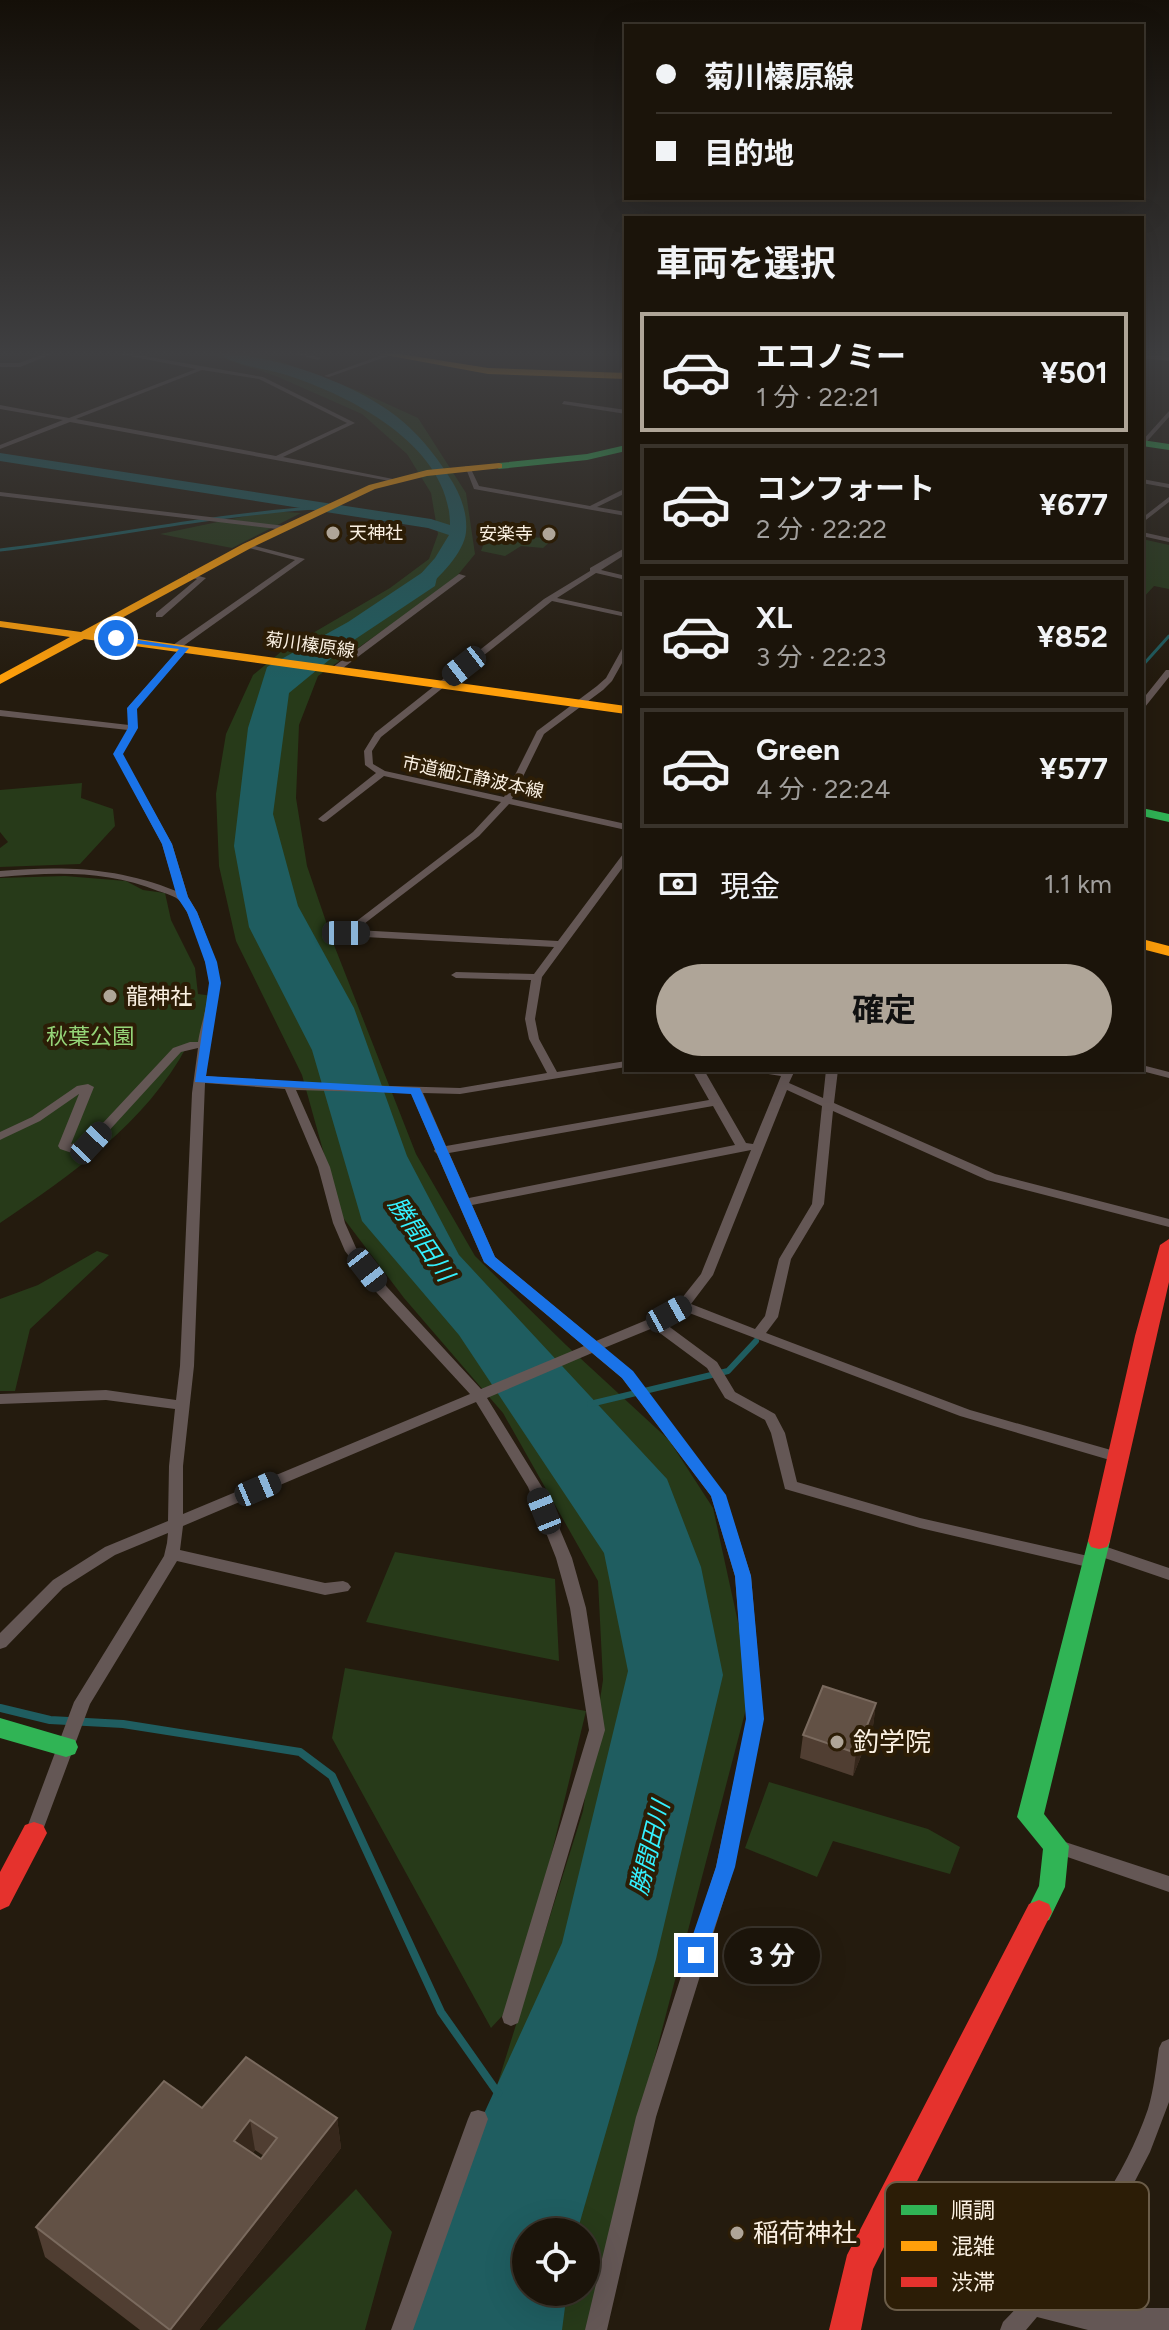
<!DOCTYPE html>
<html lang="ja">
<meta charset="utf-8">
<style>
body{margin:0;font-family:Figtree,"Noto Sans JP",sans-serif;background:#241d13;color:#f1f3f6;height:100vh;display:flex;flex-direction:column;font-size:30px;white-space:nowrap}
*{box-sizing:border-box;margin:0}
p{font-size:26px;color:#a09e9c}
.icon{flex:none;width:44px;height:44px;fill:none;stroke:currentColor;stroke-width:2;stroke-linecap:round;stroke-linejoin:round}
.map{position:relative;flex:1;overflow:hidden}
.details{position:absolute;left:624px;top:216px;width:520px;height:856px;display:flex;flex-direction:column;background:#1b140a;border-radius:0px;box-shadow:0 8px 32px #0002,0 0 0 2px #39332b}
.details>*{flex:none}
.top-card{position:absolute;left:624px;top:24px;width:520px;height:176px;border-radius:0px;box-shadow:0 8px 32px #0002,0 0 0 2px #39332b;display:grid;align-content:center;height:176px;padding:0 32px;background:#1b140a}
.fabs{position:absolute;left:512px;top:2218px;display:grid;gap:16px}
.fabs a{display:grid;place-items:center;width:88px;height:88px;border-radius:50%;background:#1b140a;box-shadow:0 8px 32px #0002,0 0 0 2px #39332b;font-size:40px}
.end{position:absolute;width:36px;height:36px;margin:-18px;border:10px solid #1a73e8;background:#fff;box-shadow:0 0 0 4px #fff}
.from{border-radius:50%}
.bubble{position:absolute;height:56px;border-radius:28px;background:#1b140a;box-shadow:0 8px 32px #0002,0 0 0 2px #39332b;font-size:26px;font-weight:700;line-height:56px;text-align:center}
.car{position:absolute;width:24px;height:48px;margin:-24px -12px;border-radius:10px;box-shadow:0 0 6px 2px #0007;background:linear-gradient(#222 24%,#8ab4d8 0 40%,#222 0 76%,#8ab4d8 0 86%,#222 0)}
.top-card b{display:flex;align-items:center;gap:28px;height:76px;font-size:30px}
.top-card b+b{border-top:2px solid #39332b}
.top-card i{width:20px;height:20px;background:#f1f3f6}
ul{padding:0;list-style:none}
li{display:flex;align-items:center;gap:24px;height:120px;margin:0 16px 12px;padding:0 16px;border:4px solid #39332b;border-radius:0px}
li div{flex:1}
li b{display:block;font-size:30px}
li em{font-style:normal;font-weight:700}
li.current{border-color:#afa598}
li>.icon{width:72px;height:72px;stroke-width:1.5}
h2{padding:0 32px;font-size:36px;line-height:96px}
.pay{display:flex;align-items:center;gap:20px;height:88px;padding:0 32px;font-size:30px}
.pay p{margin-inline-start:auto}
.cta{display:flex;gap:16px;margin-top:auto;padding:16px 32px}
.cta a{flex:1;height:92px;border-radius:48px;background:#afa598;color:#111;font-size:32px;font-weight:700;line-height:92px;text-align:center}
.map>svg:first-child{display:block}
.green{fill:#273a19;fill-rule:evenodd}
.water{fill:#1f5d60}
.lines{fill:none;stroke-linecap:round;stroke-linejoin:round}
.stream-far2{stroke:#1f5d60;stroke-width:3}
.stream-far1{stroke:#1f5d60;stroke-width:6}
.stream{stroke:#1f5d60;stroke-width:8}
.river{fill:#1f5d60;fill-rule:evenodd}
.street{fill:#645755;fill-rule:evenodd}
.fast{fill:#30b455;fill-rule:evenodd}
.slow{fill:#ff9f0a;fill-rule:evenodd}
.jam{fill:#e5322d;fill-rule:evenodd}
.wall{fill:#503e32;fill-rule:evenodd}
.shaded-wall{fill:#37281c}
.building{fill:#625145;stroke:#7a6a5e;stroke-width:2;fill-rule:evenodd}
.route{fill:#1a73e8}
.poi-dot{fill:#afa598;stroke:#2c1d06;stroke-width:3}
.labels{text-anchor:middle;stroke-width:8;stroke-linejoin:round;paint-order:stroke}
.far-poi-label{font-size:18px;fill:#faf0e2;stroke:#2c1d06;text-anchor:start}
.far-street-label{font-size:18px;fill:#faf0e2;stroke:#2c1d06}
.poi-label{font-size:22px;fill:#faf0e2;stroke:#2c1d06;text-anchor:start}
.park-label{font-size:22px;fill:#95d578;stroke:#2c1d06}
.water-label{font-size:24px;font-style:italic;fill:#34f0fe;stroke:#2c1d06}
.near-poi-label{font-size:26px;fill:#faf0e2;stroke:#2c1d06;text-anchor:start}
.key{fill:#2c1d06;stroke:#6a5c48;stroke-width:2}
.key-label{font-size:22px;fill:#faf0e2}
</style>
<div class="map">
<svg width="1169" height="2330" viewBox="0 0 1169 2330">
<rect width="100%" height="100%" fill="#241b0e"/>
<path class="green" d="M209 354H261L361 392 418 418 466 493 475 554 452 582 318 676 299 725 296 798 307 866 334 945 416 1154 475 1256 566 1345 669 1440 713 1508 752 1686 613 2217 604 2330H430L468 2178 583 1811 603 1680 598 1581 503 1413 404 1298 341 1215 302 1075 236 941 219 866 216 794 226 734 253 675 282 651 390 588 429 559 438 534 431 493 407 454 362 414 276 376ZM526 2232H586V2292H526Z
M271 511 301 513 232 548 160 534Z
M503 534 553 539 543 548 521 546 505 556 481 551 484 543H494Z
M1142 539 1169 545V589L1154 586 1142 599Z
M82 783 81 798 113 809 115 826 80 864 0 867V848L8 842 0 832V790Z
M65 876 126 881 143 890 165 893 171 920 195 968 198 994 213 996 204 1045 187 1046C146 1123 71 1175 0 1223V878Z
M97 1251 109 1255 30 1329 15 1391H0V1299L38 1285Z
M395 1552 555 1579 559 1661 366 1622Z
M345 1668 586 1711 516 2001 491 2028 332 1738Z
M769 1782 928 1829 960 1847 950 1874 833 1841 817 1877 745 1848Z
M356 2189 392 2232 365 2330H217Z"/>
<path class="water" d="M441 560 435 586 351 642 289 693 273 814 298 906 354 1008 407 1156 459 1255 667 1479 701 1567 723 1675 656 1959 577 2232H526V2292H567L562 2330H403L465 2155 562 1943 628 1671 604 1553 459 1335 362 1221 312 1050 249 927 234 846 248 728 267 667 348 622Z"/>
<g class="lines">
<path class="stream-far2" d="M0 550C105 538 209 515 315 508
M1142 666 1169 636"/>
<path class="stream-far1" d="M590 1404 728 1371 756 1341"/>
<path class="stream" d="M0 1708 50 1720 123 1724 300 1752 332 1776 441 2012 498 2093"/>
<path class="river" d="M220 354C272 354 354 383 396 416 417 432 434 453 448 475 459 491 468 512 466 532 464 553 439 577 424 591H412L409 587 435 558 449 535 428 528 0 461V453L431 519 450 525C450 445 348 394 283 374 264 368 235 366 220 354Z"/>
<path class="street" d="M44 354H52L20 367H0V363H19Z
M119 354H133L263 377 355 423 283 457 398 480 395 482 70 422 0 449V445L63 420 0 409V405L69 418 196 369ZM202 370 259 379 347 423 276 456 76 419Z
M296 354H308L321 358 318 360Z
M385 354 391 355 329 377 324 376Z
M1142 354 1169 357V361L1142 358Z
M626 361V369L623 376 618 377 623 363Z
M564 401 626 410V414L562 404Z
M1169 411V417L1142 447V441Z
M465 466 470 467 479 486 590 506 626 488V493L597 507 626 512V516L474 489Z
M1142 479 1169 484V488L1142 483Z
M0 492 285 526 288 528 285 530 0 496Z
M1169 497V502L1142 523V518Z
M1142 532 1169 538V542L1142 536Z
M247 544 305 559 179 649H173V645L295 560 245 547 243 546Z
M623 549H626V554L601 570 626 576V580L596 573 557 598 626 613V617L552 601 381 737 372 751 373 764 385 771 504 797 537 731 597 686 606 678 622 649 626 647V656L612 681 603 690 544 734 512 799 626 824V830L509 804 479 836 356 930 558 941 623 854 626 853V863L542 977 535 1019 539 1039 557 1072 626 1061V1067L460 1094 423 1093 446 1146 709 1100 692 1070H704L746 1143 753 1144 781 1076 762 1073 756 1070H795L789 1083 823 1098 826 1070H838L834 1103 995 1174 1169 1219V1227L987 1180 833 1111 824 1204 791 1259 778 1317 766 1333 970 1410 1125 1454 1127 1458 1125 1462 1120 1463 960 1416 684 1311 663 1322 717 1362 735 1392 775 1414 785 1433 797 1482 920 1518 1097 1558 1100 1562 1097 1566 1092 1568 920 1528 785 1489 771 1433 765 1420 725 1398 707 1368 653 1328 604 1348 632 1372 725 1495 751 1576 763 1719 734 1867 656 2117 607 2330H585L636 2117 716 1867 747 1719 735 1576 711 1496 622 1378 592 1353 487 1398 542 1487 572 1558 586 1608 605 1730 518 2023 511 2026 504 2023 502 2017 589 1730 570 1608 556 1558 528 1487 476 1402 183 1526 180 1550 325 1583 343 1581 348 1583 351 1587 348 1591 325 1595 177 1561 90 1704 40 1838 34 1840 28 1838 25 1833 74 1702 164 1556 167 1543 168 1533 115 1555 63 1588 6 1647 0 1649V1633L53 1580 105 1547 168 1521 169 1466 175 1409 106 1400 0 1404V1394L106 1390 176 1400 180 1366 192 1093 198 1048 181 1052 95 1146 72 1153 60 1149 58 1146 79 1094 40 1121 4 1138 0 1140V1132L32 1117 77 1086 88 1084 94 1087 71 1144 87 1140 173 1048 190 1042H198C201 1023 210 999 209 981 209 967 190 911 180 901 175 896 165 893 158 891 107 870 53 872 0 877V871C64 866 116 867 176 891L162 844 114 754 128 730 0 716V710L129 725V706L182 646 189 648 136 708 137 728 122 754 172 844 188 897 197 912 216 962 220 983 210 1033 206 1076 289 1083 460 1088 547 1073 529 1039 525 1019 531 980 456 978 451 975 456 972 534 974 554 947 346 936 341 933 473 832 501 802 384 776 326 821 323 822 318 819 376 773 365 765 364 751 375 733 544 599 590 571V568ZM205 1083 285 1089 318 1167 333 1223 345 1251 377 1293 470 1394 183 1514V1466L194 1366ZM296 1090 411 1093 435 1149 434 1151 437 1154 484 1262 584 1346 481 1389 387 1287 357 1250 345 1223 330 1167ZM787 1090 822 1106 812 1204 779 1259 765 1316 755 1329 691 1304 713 1275ZM713 1106 735 1145 469 1198 449 1153ZM751 1150 701 1274 678 1303 649 1319 596 1341 495 1257 472 1205Z
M188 573 206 578 162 617H156V613L197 579 188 577Z
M459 574 466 576 339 671H333V667Z
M1166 670H1169V677L1145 707H1142V700Z
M1142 1065 1169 1072V1078L1138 1070H1142Z
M1095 1543 1169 1568V1580L1090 1553 1087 1549 1090 1545Z
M1056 1839 1169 1876V1892L1050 1851 1047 1846 1050 1841Z
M1169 2039V2102L1150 2152 1135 2181 1101 2237 1053 2300 1088 2308H1169V2330H1088L1037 2317 1026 2330H1000L1003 2322C1062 2261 1120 2191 1148 2109 1154 2089 1156 2068 1159 2048L1162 2042Z
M478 2110 485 2112 488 2119 413 2330H391L468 2119 471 2112Z"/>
<path class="fast" d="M1142 440 1169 444V450L1142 446Z
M626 445V451L587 460 499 469 494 466 499 463 587 454Z
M1142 808 1169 814V822L1142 816Z
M1099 1533 1107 1535 1110 1541 1044 1814 1069 1846 1065 1887 1049 1920 1039 1924 1029 1920 1026 1912 1039 1886 1043 1849 1017 1817 1088 1541 1091 1535Z
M0 1718 75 1740 78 1747 75 1754 66 1757 0 1738Z"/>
<path class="slow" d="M380 354H400L488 368 626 373V379L488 374Z
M499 463 502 464V468L427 476 375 489 251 548 94 633 626 706V714L84 639 0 684V675L70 637 0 627V621L81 632 243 544 369 485 427 470Z
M1142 939 1169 946V956L1142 949Z"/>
<path class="jam" d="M1169 1239V1282L1110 1541 1107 1547 1099 1549 1091 1547 1088 1541 1135 1336 1160 1245Z
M34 1822 43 1825 47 1833 9 1906 0 1910V1872L25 1825Z
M1039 1900 1049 1904 1052 1912 873 2269 861 2330H829L847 2255 1029 1904Z"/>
</g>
<path class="wall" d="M876 1703 873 1726 853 1776 800 1758 803 1735Z
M202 2108 337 2118 341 2148 199 2330H140L45 2257 36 2227ZM255 2150 264 2156 261 2159 253 2153Z"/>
<path class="shaded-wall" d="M876 1703 873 1726 853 1776 856 1753Z
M337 2118 341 2148 199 2330H170Z
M250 2120 255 2150 239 2171 234 2141Z"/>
<path class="building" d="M823 1686 876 1703 856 1753 803 1735Z
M246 2057 337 2118 170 2330 36 2227 164 2081 202 2108ZM250 2120 277 2138 261 2159 234 2141Z"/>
<linearGradient id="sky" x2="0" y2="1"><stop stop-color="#140f08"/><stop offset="0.52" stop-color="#3f3f41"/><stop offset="1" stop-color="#3f3f41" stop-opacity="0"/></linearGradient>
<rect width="1169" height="680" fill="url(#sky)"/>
<path class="route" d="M113 636 189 648 137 709 138 728 123 754 172 844 188 897 197 912 217 962 221 983 206 1076 420 1088 495 1257 633 1371 726 1495 751 1576 764 1719 735 1867 703 1961 696 1964 689 1961 686 1955 716 1867 746 1719 735 1576 711 1496 622 1378 484 1262 411 1094 195 1082 209 983 205 962 187 912 177 897 162 844 113 754 128 728 127 708 179 649 116 641Z"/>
<g class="poi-dot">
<circle cx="333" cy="533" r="8"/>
<circle cx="549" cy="534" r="8"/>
<circle cx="110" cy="996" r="8"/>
<circle cx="837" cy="1742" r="8"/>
<circle cx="737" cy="2233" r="8"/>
</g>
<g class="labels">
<g class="far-poi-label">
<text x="349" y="539">天神社</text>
<text x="533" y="540" text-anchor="end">安楽寺</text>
</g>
<g class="far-street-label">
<text transform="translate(310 645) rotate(8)" y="6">菊川榛原線</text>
<text transform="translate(473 777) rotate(12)" y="6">市道細江静波本線</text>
</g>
<g class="poi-label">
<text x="126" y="1004">龍神社</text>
</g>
<g class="park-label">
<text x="90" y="1044">秋葉公園</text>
</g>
<g class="water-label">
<text transform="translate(421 1239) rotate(56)" y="8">勝間田川</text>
<text transform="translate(650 1848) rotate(-76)" y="8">勝間田川</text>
</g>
<g class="near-poi-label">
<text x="853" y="1751">釣学院</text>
<text x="753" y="2242">稲荷神社</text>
</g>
</g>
<rect x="885" y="2182" width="264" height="128" rx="12" class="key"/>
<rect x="901" y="2205" width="36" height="10" fill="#30b455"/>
<rect x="901" y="2241" width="36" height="10" fill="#ff9f0a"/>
<rect x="901" y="2277" width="36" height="10" fill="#e5322d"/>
<g class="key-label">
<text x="951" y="2218">順調</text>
<text x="951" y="2254">混雑</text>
<text x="951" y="2290">渋滞</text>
</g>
</svg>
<div class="fabs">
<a><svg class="icon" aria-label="locate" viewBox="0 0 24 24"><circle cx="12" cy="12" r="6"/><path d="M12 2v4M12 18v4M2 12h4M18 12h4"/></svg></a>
</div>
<i class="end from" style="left:116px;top:638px"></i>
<i class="end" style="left:696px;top:1955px"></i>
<div class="bubble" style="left:724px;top:1928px;width:96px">3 分</div>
<i class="car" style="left:464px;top:666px;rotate:232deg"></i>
<i class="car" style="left:346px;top:933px;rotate:90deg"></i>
<i class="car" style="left:91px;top:1143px;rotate:43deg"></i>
<i class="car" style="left:367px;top:1270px;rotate:142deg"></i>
<i class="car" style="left:669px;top:1314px;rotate:61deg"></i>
<i class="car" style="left:258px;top:1489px;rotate:67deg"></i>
<i class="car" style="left:544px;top:1511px;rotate:338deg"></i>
<div class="top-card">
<b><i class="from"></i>菊川榛原線</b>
<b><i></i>目的地</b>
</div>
<section class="details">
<h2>車両を選択</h2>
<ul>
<li class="current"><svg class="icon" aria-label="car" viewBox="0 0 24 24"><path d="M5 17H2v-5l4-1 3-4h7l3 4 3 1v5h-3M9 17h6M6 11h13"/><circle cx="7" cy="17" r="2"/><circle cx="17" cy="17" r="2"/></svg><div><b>エコノミー</b><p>1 分 · 22:21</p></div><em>¥501</em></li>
<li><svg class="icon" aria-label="car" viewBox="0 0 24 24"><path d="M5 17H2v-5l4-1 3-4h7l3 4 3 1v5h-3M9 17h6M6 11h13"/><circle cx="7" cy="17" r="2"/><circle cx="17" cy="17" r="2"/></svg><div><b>コンフォート</b><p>2 分 · 22:22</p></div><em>¥677</em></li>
<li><svg class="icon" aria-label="car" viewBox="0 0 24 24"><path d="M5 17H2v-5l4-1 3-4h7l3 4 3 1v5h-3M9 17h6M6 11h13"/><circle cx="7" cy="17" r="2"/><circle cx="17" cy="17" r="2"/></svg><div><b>XL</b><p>3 分 · 22:23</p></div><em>¥852</em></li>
<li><svg class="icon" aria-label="car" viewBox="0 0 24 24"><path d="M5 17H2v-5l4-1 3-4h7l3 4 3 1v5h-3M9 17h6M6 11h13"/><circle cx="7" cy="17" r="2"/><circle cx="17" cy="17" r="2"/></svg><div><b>Green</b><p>4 分 · 22:24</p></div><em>¥577</em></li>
</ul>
<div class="pay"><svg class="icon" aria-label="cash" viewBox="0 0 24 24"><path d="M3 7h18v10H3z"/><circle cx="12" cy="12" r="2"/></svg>現金<p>1.1 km</p></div>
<div class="cta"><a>確定</a></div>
</section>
</div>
